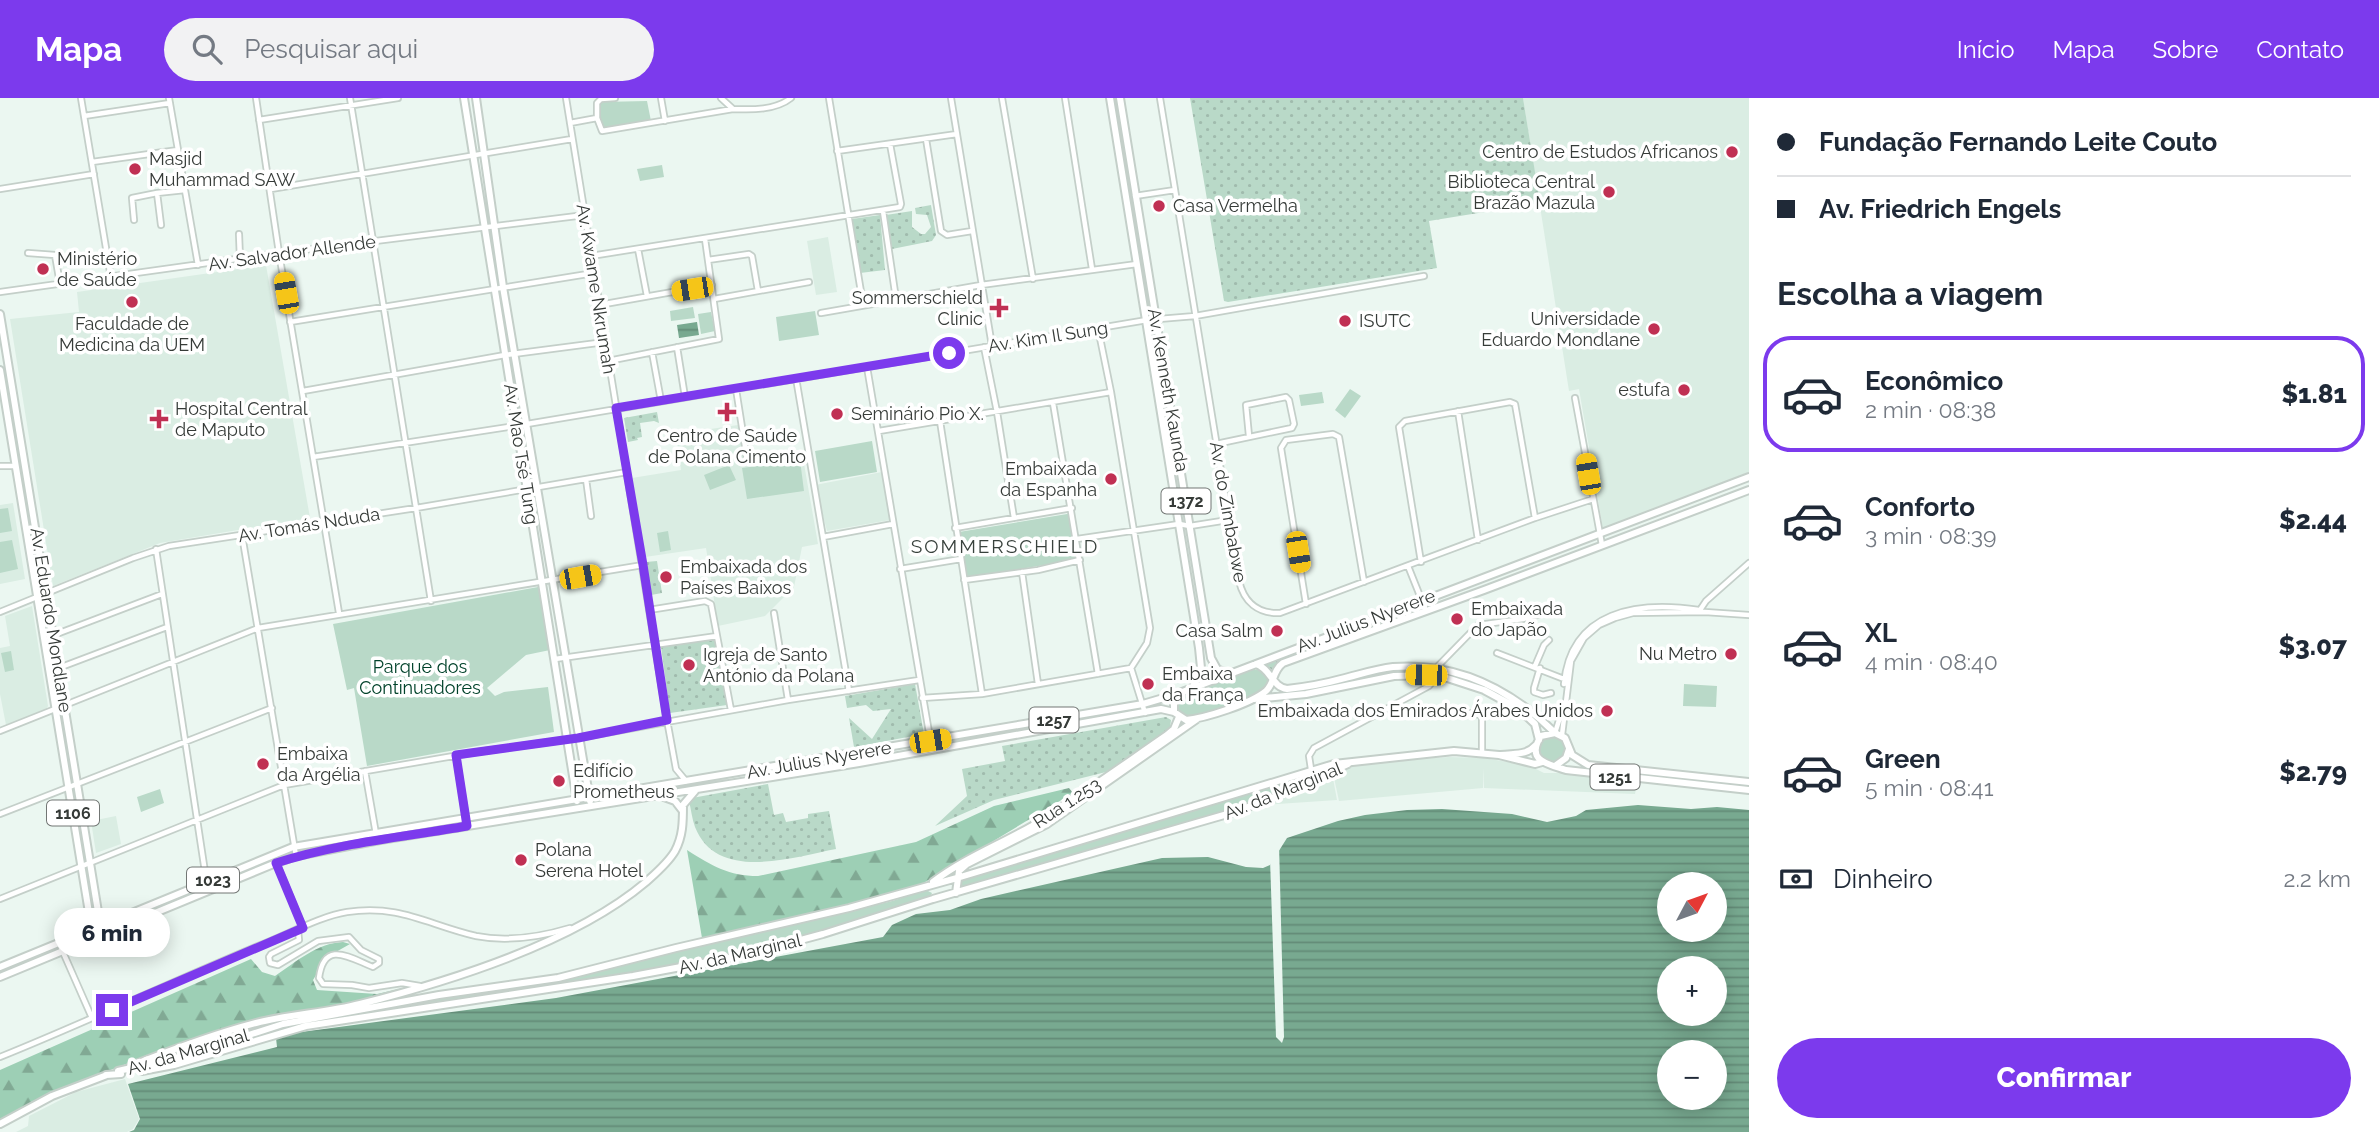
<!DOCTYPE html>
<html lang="pt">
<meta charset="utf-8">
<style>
body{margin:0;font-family:Raleway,sans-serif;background:#f2f2f3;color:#1f2937;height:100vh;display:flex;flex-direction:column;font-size:26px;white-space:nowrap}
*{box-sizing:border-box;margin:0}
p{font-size:23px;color:#747a83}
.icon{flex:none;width:38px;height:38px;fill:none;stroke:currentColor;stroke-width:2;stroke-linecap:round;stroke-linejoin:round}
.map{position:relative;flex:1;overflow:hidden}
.sheet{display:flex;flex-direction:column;background:#fff;width:630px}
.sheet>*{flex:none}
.banner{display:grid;align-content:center;height:154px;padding:0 28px;background:#fff}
.needle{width:46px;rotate:49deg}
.buttons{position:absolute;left:1657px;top:774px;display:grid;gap:14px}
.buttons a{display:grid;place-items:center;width:70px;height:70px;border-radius:50%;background:#fff;box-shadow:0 4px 18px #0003;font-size:35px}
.end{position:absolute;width:32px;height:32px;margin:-16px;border:9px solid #7c3aed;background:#fff;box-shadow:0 0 0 4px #fff}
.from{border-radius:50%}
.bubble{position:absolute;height:49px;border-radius:24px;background:#fff;box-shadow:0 4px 18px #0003;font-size:23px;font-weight:800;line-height:49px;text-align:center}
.car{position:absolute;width:21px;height:42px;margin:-21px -10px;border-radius:9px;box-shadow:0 0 5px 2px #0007;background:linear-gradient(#f5c518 24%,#345 0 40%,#f5c518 0 76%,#345 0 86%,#f5c518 0)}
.banner b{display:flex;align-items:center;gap:24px;height:66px;font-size:26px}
.banner b+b{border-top:2px solid #e0e1e3}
.banner i{width:18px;height:18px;background:#1f2937}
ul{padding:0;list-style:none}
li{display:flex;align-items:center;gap:21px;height:116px;margin:0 14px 10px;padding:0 14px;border:4px solid transparent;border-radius:28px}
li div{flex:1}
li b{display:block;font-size:26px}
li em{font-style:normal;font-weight:800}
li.on{border-color:#7c3aed}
li>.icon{width:63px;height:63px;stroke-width:1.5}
h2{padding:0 28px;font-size:32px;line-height:84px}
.pay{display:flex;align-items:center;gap:18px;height:77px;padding:0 28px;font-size:26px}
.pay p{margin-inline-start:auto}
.button{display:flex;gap:14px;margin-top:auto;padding:14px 28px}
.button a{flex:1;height:80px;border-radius:42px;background:#7c3aed;color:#fff;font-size:28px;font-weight:800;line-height:80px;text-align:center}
header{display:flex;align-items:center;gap:42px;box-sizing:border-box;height:98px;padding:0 35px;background:#7c3aed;color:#fff}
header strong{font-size:33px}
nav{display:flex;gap:38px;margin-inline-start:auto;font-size:24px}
.search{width:490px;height:63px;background:#f2f2f3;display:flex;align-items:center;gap:18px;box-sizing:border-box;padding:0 24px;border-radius:38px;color:#747a83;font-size:26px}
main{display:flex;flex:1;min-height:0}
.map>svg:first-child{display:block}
.built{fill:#daede3}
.grass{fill:url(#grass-dots)}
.forest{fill:url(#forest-firs)}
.park{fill:#b9d9c8}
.water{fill:url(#water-rules);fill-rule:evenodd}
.pier{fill:#ebf7f1}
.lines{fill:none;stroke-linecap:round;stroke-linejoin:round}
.minor-casing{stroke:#c4cfc9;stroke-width:8}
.major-casing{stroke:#c4cfc9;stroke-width:10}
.minor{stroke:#fff;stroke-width:4.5}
.major{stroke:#fff;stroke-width:6}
.route{stroke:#7c3aed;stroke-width:9}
.poi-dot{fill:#c03053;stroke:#fff;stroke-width:2.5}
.labels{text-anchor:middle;stroke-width:7;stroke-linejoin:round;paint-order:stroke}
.shield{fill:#fff;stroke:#727674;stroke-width:2}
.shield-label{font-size:16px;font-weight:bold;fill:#363b38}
.poi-label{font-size:18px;fill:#363b38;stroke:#fff;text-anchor:start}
.street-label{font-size:18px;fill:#363b38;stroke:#fff}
.park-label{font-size:18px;fill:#00422a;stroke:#fff}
.neighbourhood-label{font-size:19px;letter-spacing:2px;fill:#38413c;stroke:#fff}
</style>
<header>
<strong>Mapa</strong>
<div class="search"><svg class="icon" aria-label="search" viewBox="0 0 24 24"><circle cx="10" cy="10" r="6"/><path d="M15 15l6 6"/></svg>Pesquisar aqui</div>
<nav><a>Início</a><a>Mapa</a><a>Sobre</a><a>Contato</a></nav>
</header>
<main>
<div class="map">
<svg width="1749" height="1034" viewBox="0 0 1749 1034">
<defs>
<pattern id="grass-dots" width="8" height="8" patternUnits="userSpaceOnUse" patternTransform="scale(1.75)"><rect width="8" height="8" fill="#b9d9c8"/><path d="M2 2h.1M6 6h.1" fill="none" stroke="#a0bbad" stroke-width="1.8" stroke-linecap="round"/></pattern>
<pattern id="forest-firs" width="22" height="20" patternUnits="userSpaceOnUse" patternTransform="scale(1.75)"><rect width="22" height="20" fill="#9dcfb5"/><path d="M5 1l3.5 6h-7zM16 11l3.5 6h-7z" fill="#81a994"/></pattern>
<pattern id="water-rules" width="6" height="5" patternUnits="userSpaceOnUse" patternTransform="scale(1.75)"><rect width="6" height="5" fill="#78a990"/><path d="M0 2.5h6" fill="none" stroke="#638b77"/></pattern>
</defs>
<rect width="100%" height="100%" fill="#ebf7f1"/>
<path class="built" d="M1523 0H1749V374L1603 431 1579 291 1569 293Z
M828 139 837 194 816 197 807 143Z
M266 167 310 420 160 445 53 488 10 221 79 214 77 194Z
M738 327 744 363 803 360 818 446 802 449 794 489 765 518 718 528 706 450 645 459 632 380 681 372 676 336Z
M882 374 890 422 827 433 815 387Z
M13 405 25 481 0 486V407Z
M32 508 48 608 46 612 6 627 0 596V550L10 548 5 518Z
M1449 659 1483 660 1528 667 1544 675H1572L1637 685 1635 696 1484 690 1483 670V690L1339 703 1333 675 1363 665Z
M1332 675 1337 702 1264 707Z
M116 718 121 746 96 755 91 723Z
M125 981 139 1021 133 1031 127 1034H16L28 1028 29 1018 76 994Z"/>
<path class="grass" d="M1190 0H1523L1540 105 1429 123 1437 170 1228 204 1224 203Z
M931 107 936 137 932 143 892 151 886 117 912 113V129L921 136H925L931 129 927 117 916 116 915 110Z
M880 117 885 172 860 175 852 121Z
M657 314 659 325 654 323 640 325 642 339 637 340 638 342 628 344 624 320Z
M657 463 662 495 651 497 646 464Z
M1417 507 1420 509 1418 513 1278 565 1271 574 1262 566Z
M715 541 727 607 670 615 661 549Z
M915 586 924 636 854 649 849 620 872 641 891 611 873 613 866 607 847 610 845 598Z
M1166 619 1171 622 1170 630 1106 674 994 702 935 728 967 698 962 671 1005 663 1002 648Z
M768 686 774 717 783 715 786 724 808 720V716L829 713 836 751C793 759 717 785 695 729 692 721 691 711 689 703L692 700Z"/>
<path class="forest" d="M1069 690 1073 695 922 786 839 809 702 840 687 752C712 768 729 778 758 778L916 744 994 708Z
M343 844 350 846 327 859 313 882 317 892 377 896 403 890 404 892 352 910 266 922 157 954 54 994 0 1024V972L251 861 262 874 275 878C296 864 317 845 343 844Z"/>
<path class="park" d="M647 3 651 23 603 30C599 24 597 11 601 4Z
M662 67 664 79 640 83 637 71Z
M693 209 695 220 671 223 670 213Z
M815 213 819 237 779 243 776 219Z
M711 214 715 233 701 236 698 216Z
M1350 291 1361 298 1345 320 1335 312Z
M1322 294 1324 305 1301 308 1299 297Z
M872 343 877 374 820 384 815 353Z
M800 362 804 393 747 401 742 370Z
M729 367 736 382 710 392 704 377Z
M8 410 12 433 0 435V411Z
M1073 415 1080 461 967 480 959 434Z
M668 433 671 452 660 454 657 435Z
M12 442 18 471 0 475V444Z
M538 489 550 552 526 557 487 590 495 598 504 594 548 589 554 634 367 668 354 590 347 592 333 526Z
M11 553 14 572 5 574 1 555Z
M1253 571 1262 573 1268 582 1266 590 1261 594 1194 620H1187L1177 615V602L1180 598Z
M1684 586 1717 588 1716 609 1683 608Z
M1539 651a13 13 0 1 1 26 0a13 13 0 1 1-26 0Z
M1330 670 1269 699 1233 712 965 791 959 786 960 782Z
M160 691 164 705 141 714 137 699Z
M926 792 932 795 930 799 845 827 763 850 644 874 389 913 332 920 460 895 543 884 668 853 756 836 892 803Z"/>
<path class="water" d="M697 224 699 237 679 240 677 227Z
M1638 707 1691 711 1717 709 1749 712V1034H129L134 1032 140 1021 128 986 277 949 276 940 279 937 556 900 883 839 892 827 916 816 950 812 981 801 1162 760 1208 759 1246 769 1263 770 1270 767 1287 740 1338 723 1365 717 1407 712 1442 711 1512 716 1547 724 1576 718 1586 712ZM1670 786H1715V831H1670ZM1670 870H1715V915H1670ZM1670 954H1715V999H1670Z"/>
<path class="pier" d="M1279 746 1284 939 1282 945 1276 939 1270 761Z"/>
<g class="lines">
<defs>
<path id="minor" d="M81 0 111 180
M169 0 198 167
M256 0 279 155 339 515
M350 0 431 503
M566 0 667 622 676 671 686 683
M615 0 601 1 597 5V20L602 33 733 11C752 12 776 12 791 0
M661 0 665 23
M721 0 733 11
M829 0 863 206
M951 0 992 248
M1002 0 1033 181
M1065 0 1092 171
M1160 0 1239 483C1244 504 1258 516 1280 515L1535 420 1593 401
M84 18 170 5
M259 22 398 0
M570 25 597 20
M926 41 941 133 947 137 972 133
M837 53 957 36
M92 64 178 52
M0 91 94 76
M271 91 572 41
M1135 98 1175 92
M883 113 896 201
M134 122 132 100 157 95
M161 127 157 95 185 92
M239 136 240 161
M638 151 647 198
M28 155 55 157 60 186
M591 158 900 109 901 106 890 46
M708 162 749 156 752 158 758 193
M0 194 279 155 585 117
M714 201 809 184
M599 207 712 187
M821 215 981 187 1137 166
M290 224 594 175
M1098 230 1111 294 1150 530 1147 545 1131 570
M677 249 685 299
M984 249 997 314 1014 420
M652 254 661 303
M608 263 719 241 705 141
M867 269 932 652
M796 280 849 593
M736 291 747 361
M303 293 505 257 605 244
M1575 300 1602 447
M1053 305 1098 576
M1458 313 1478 442
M940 323 982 596
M879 333 1111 294
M1216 346 1292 330 1294 326 1289 302 1286 299 1246 307 1249 338
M313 359 515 328 1147 222 1195 218 1424 178
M0 368H15
M586 381 591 418
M955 430 1072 410
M242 437 296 758
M823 439 893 426
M1077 441 1179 426 1190 428 1228 422
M156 451 207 787
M1421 464 1399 329 1405 323 1510 304 1515 306 1535 420
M1408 468 1426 513
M900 471 961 461
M1022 474 1038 586
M964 482 1038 472 1080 462
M1306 506 1281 350 1286 342 1333 336 1339 339 1364 484
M649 512 705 503 711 506 731 612
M1700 512 1706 503 1749 465
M0 514 133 460 169 448 416 410 627 374
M774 515 788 602
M54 537 162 496
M1497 555 1564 581
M555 561 717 538
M1535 568 1544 547 1549 542
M1131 570 1145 615
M1436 570 1478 527 1523 521 1552 513
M1540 570 1534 590V594L1543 597 1551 595
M56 571 167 529
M1564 586C1571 512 1638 503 1699 512
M922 600 982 596 1131 570
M1439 615H1473L1482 618V655
M0 633 258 530 643 467
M1555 635 1561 616
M1562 637 1571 563 1584 540 1599 527 1615 520 1633 515 1705 514 1749 517
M456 657 467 728
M1311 671 1309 658 1314 650 1429 588 1438 577
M365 673 376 736
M0 716 272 610
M276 764 303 830
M0 801 284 687 477 654 578 640 788 602 919 582
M298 832 299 842 271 856 269 859 270 865 278 867 318 843 349 839 361 852 379 861V865L373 869C350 860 324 841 319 880L323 886 352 887 369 890 402 885 420 888
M59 845 92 920
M0 959C87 924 171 884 258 848 285 838 320 818 347 814 400 806 428 827 476 838 507 844 540 839 570 830"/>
<path id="major" d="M464 0 577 703
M476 0 503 189 590 703
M1110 0 1199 550 1201 570 1193 589
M1120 0 1211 560 1217 571 1229 576
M0 216 101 832
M0 272 92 833
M1256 566C1271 571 1272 589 1287 591 1305 589 1323 586 1341 581 1358 577 1375 571 1393 569 1456 564 1510 591 1554 634
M1177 596 1174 602V614L1186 622C1206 620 1250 606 1266 593 1275 585 1272 573 1283 565L1484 492 1749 392
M1254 601 1306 596 1394 578 1438 577 1484 592 1519 611 1535 626 1539 642
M1501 657C1515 655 1526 658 1536 647
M1555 668 1566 660 1569 651
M1749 684 1588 667 1572 657 1565 640 1555 635 1541 638C1525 663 1548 666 1566 672L1749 692
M664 699 675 703 682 712
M933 784C963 761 999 747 1032 728 1078 700 1122 668 1167 637L1174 631 1179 619
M956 795 959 773 967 766 1047 726 1197 621
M0 869 293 749 1143 606 1177 596 1749 379
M0 879 276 765 296 758 380 742 859 665 1161 611 1174 614
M131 968C171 952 214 936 256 925 290 916 326 915 360 906 451 883 574 845 646 784 656 775 668 765 675 753 683 738 683 724 683 707L695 693
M118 973 180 959 283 926 439 897 558 880 676 850 849 810 957 780 1334 666 1454 653 1499 657 1535 666 1542 664
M142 973 174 967 306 928 633 878 745 857 823 836 933 801 1231 715 1273 700 1348 666
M106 977 121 976
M0 1026 52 998 107 977"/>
</defs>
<use href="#minor" class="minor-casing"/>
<use href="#major" class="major-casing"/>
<use href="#minor" class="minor"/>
<use href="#major" class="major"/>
</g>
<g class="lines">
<path class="route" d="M112 912 303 830 276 765C338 745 404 739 467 728L456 657 578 640 667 622 643 467 616 310 949 255"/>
</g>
<g class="poi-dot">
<circle cx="1732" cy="54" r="7"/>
<circle cx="135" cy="71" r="7"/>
<circle cx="1609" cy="94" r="7"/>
<circle cx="1159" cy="108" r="7"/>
<circle cx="43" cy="171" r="7"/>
<circle cx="132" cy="204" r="7"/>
<path d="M995.5 199.5h7v7h7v7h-7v7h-7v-7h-7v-7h7z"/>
<circle cx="1345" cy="223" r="7"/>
<circle cx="1654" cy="231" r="7"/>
<circle cx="1684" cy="292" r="7"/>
<path d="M723.5 303.5h7v7h7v7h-7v7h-7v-7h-7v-7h7z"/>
<circle cx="837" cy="316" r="7"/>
<path d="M155.5 310.5h7v7h7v7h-7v7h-7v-7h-7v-7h7z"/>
<circle cx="1111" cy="381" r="7"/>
<circle cx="666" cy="479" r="7"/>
<circle cx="1457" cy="521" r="7"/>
<circle cx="1277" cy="533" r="7"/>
<circle cx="1731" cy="556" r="7"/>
<circle cx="689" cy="567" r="7"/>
<circle cx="1148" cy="586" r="7"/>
<circle cx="1607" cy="613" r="7"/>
<circle cx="263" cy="666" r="7"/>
<circle cx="559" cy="683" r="7"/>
<circle cx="521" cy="762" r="7"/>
</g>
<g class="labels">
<g class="shield">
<rect x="1161.5" y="390.5" width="49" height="25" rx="5"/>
<rect x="1029.5" y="609.5" width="49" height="25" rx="5"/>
<rect x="1590.5" y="666.5" width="49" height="25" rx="5"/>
<rect x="47" y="702.5" width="52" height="25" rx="5"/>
<rect x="187" y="769.5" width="52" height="25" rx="5"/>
</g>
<g class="shield-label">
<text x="1186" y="409">1372</text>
<text x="1054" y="628">1257</text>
<text x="1615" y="685">1251</text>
<text x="73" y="721">1106</text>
<text x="213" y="788">1023</text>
</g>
<g class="poi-label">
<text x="1718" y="60" text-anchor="end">Centro de Estudos Africanos</text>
<text x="149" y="67">Masjid<tspan x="149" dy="21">Muhammad SAW</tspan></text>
<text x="1595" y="90" text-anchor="end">Biblioteca Central<tspan x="1595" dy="21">Brazão Mazula</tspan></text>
<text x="1173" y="114">Casa Vermelha</text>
<text x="57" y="167">Ministério<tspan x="57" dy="21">de Saúde</tspan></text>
<text x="983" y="206" text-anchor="end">Sommerschield<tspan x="983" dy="21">Clinic</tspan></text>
<text x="1640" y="227" text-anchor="end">Universidade<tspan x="1640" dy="21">Eduardo Mondlane</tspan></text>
<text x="1359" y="229">ISUTC</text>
<text x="132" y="232" text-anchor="middle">Faculdade de<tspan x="132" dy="21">Medicina da UEM</tspan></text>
<text x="1670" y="298" text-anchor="end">estufa</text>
<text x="175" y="317">Hospital Central<tspan x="175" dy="21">de Maputo</tspan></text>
<text x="851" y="322">Seminário Pio X.</text>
<text x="727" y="344" text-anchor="middle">Centro de Saúde<tspan x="727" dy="21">de Polana Cimento</tspan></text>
<text x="1097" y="377" text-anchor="end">Embaixada<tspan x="1097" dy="21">da Espanha</tspan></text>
<text x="680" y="475">Embaixada dos<tspan x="680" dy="21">Países Baixos</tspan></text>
<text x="1471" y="517">Embaixada<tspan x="1471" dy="21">do Japão</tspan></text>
<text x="1263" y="539" text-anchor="end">Casa Salm</text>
<text x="1717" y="562" text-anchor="end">Nu Metro</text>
<text x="703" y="563">Igreja de Santo<tspan x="703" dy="21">António da Polana</tspan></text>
<text x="1162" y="582">Embaixa<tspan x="1162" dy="21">da França</tspan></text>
<text x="1593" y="619" text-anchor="end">Embaixada dos Emirados Árabes Unidos</text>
<text x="277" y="662">Embaixa<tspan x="277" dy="21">da Argélia</tspan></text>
<text x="573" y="679">Edifício<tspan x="573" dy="21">Prometheus</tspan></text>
<text x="535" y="758">Polana<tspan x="535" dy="21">Serena Hotel</tspan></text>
</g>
<g class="street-label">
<text transform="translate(292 155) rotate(-8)" y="6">Av. Salvador Allende</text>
<text transform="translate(596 191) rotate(81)" y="6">Av. Kwame Nkrumah</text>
<text transform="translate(1048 239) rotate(-9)" y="6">Av. Kim Il Sung</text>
<text transform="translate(1168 292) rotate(80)" y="6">Av. Kenneth Kaunda</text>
<text transform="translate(521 356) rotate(81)" y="6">Av. Mao Tsé Tung</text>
<text transform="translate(1228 414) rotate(80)" y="6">Av. do Zimbabwe</text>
<text transform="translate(309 427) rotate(-9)" y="6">Av. Tomás Nduda</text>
<text transform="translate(51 522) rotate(81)" y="6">Av. Eduardo Mondlane</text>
<text transform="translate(1366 523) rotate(-21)" y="6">Av. Julius Nyerere</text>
<text transform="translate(819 662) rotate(-10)" y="6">Av. Julius Nyerere</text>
<text transform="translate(1283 693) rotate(-22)" y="6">Av. da Marginal</text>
<text transform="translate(1067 705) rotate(-33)" y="6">Rua 1.253</text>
<text transform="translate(740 856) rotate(-13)" y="6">Av. da Marginal</text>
<text transform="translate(188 954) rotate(-16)" y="6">Av. da Marginal</text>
</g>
<g class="park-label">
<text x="420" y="575">Parque dos<tspan x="420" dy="21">Continuadores</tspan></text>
</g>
<g class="neighbourhood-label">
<text x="1005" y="455">SOMMERSCHIELD</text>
</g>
</g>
</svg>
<div class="buttons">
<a><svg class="needle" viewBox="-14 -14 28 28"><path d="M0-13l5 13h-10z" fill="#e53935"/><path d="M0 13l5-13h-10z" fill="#747a83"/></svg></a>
<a>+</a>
<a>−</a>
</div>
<i class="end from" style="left:949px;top:255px"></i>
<i class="end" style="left:112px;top:912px"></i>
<div class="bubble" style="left:54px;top:810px;width:116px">6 min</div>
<i class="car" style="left:692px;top:191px;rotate:261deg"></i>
<i class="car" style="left:286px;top:195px;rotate:350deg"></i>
<i class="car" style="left:1588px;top:376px;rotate:350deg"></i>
<i class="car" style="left:1298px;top:454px;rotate:171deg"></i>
<i class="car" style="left:580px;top:479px;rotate:80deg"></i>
<i class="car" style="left:1426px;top:577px;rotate:271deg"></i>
<i class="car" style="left:930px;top:643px;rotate:81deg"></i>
</div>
<section class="sheet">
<div class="banner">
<b><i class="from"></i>Fundação Fernando Leite Couto</b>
<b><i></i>Av. Friedrich Engels</b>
</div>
<h2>Escolha a viagem</h2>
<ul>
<li class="on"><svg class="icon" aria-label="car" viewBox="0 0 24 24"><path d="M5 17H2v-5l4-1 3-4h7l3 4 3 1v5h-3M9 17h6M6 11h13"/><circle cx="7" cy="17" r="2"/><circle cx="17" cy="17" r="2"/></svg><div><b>Econômico</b><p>2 min · 08:38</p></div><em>$1.81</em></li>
<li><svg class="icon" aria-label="car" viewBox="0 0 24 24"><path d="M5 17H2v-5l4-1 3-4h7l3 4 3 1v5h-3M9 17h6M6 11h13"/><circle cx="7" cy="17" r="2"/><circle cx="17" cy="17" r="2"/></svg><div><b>Conforto</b><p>3 min · 08:39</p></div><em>$2.44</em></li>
<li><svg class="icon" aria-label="car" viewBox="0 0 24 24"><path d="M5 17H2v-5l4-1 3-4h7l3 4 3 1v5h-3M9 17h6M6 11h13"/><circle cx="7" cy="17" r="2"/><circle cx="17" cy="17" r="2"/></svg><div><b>XL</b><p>4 min · 08:40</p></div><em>$3.07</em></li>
<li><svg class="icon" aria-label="car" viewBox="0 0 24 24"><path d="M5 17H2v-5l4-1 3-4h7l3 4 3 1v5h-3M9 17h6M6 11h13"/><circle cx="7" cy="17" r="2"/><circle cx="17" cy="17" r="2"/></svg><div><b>Green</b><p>5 min · 08:41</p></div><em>$2.79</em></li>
</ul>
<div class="pay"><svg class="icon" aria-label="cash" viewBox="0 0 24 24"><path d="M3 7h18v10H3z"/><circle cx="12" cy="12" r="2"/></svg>Dinheiro<p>2.2 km</p></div>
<div class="button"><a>Confirmar</a></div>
</section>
</main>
